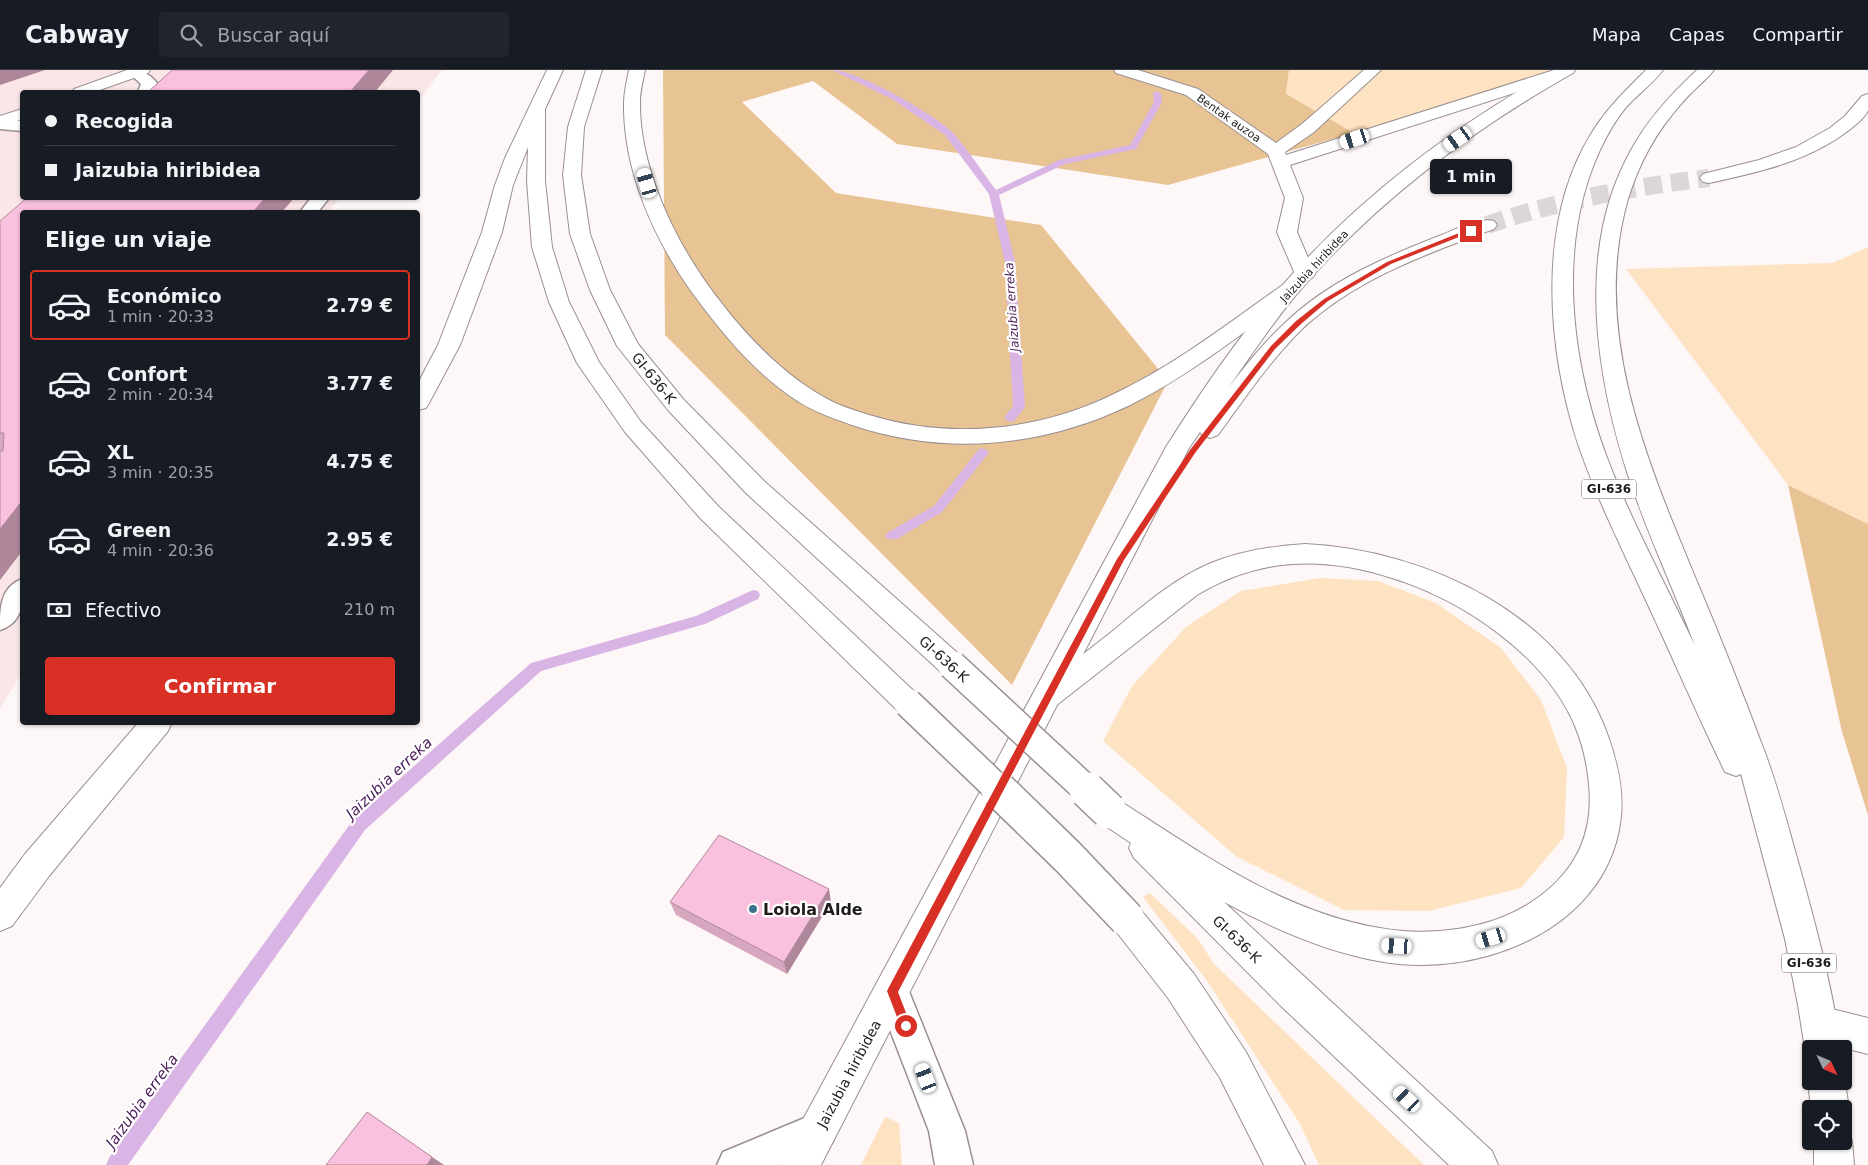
<!DOCTYPE html>
<html lang="es">
<meta charset="utf-8">
<style>
body{margin:0;font-family:"DejaVu Sans",sans-serif;background:#20242c;color:#f1f3f6;height:100vh;display:flex;flex-direction:column;font-size:19px;white-space:nowrap}
*{box-sizing:border-box;margin:0}
p{font-size:16px;color:#9ea1a6}
.icon{flex:none;width:28px;height:28px;fill:none;stroke:currentColor;stroke-width:2;stroke-linecap:round;stroke-linejoin:round}
.map{position:relative;flex:1;overflow:hidden}
.side{position:absolute;left:20px;top:140px;width:400px;height:515px;display:flex;flex-direction:column;background:#171b24;border-radius:5px;box-shadow:0 1px 4px #0004}
.side>*{flex:none}
.top-card{position:absolute;left:20px;top:20px;width:400px;height:110px;border-radius:5px;box-shadow:0 1px 4px #0004;display:grid;align-content:center;height:110px;padding:0 25px;background:#171b24}
.needle{width:32px;rotate:134deg}
.controls{position:absolute;left:1802px;top:970px;display:grid;gap:10px}
.controls a{display:grid;place-items:center;width:50px;height:50px;border-radius:5px;background:#171b24;box-shadow:0 1px 4px #0004;font-size:25px}
.end{position:absolute;width:22px;height:22px;margin:-11px;border:6px solid #d93025;background:#fff;box-shadow:0 0 0 2px #fff}
.from{border-radius:50%}
.bubble{position:absolute;height:35px;border-radius:5px;background:#171b24;box-shadow:0 1px 4px #0004;font-size:16px;font-weight:700;line-height:35px;text-align:center}
.car{position:absolute;width:15px;height:30px;margin:-15px -8px;border-radius:6px;box-shadow:0 0 4px 1px #0007;background:linear-gradient(#fff 24%,#345 0 40%,#fff 0 76%,#345 0 86%,#fff 0)}
.top-card b{display:flex;align-items:center;gap:18px;height:48px;font-size:19px}
.top-card b+b{border-top:1px solid #363941}
.top-card i{width:12px;height:12px;background:#f1f3f6}
ul{padding:0;list-style:none}
li{display:flex;align-items:center;gap:15px;height:70px;margin:0 10px 8px;padding:0 15px;border:2px solid transparent;border-radius:5px}
li div{flex:1}
li b{display:block;font-size:19px}
li em{font-style:normal;font-weight:700}
li.selected{border-color:#d93025}
li>.icon{width:45px;height:45px;stroke-width:1.5}
h2{padding:0 25px;font-size:22px;line-height:60px}
.pay{display:flex;align-items:center;gap:12px;height:55px;padding:0 25px;font-size:19px}
.pay p{margin-inline-start:auto}
.button{display:flex;gap:10px;margin-top:auto;padding:10px 25px}
.button a{flex:1;height:58px;border-radius:5px;background:#d93025;color:#fff;font-size:20px;font-weight:700;line-height:58px;text-align:center}
header{display:flex;align-items:center;gap:30px;box-sizing:border-box;height:70px;padding:0 25px;background:#171b24;border-bottom:1px solid #363941}
header strong{font-size:24px}
nav{display:flex;gap:28px;margin-inline-start:auto;font-size:18px}
.search{width:350px;height:45px;background:#20242c;display:flex;align-items:center;gap:12px;box-sizing:border-box;padding:0 18px;border-radius:5px;color:#9ea1a6;font-size:19px}
.map>svg:first-child{display:block}
.built{fill:#fbe6e7}
.green{fill:#fee3c2}
.forest{fill:#e8c494}
.lines{fill:none;stroke-linecap:round;stroke-linejoin:round}
.stream{fill:#d8b5e4;fill-rule:evenodd}
.secondary-tunnel{stroke:#ddd6d6;stroke-width:18;stroke-dasharray:18 9;stroke-linecap:butt}
.lane-casing{stroke:#9a8f8f;stroke-width:3}
.street-casing{stroke:#9a8f8f;stroke-width:2}
.secondary-casing{stroke:#9a8f8f;stroke-width:2}
.primary-casing{stroke:#9a8f8f;stroke-width:2}
.highway-casing{stroke:#9a8f8f;stroke-width:2}
.lane{fill:#fff;fill-rule:evenodd}
.street{fill:#fff;fill-rule:evenodd}
.secondary{fill:#fff;fill-rule:evenodd}
.primary{fill:#fff;fill-rule:evenodd}
.highway{fill:#fff;fill-rule:evenodd}
.highway-bridge-far1-casing{stroke:#9a8f8f;stroke-width:31;stroke-linecap:butt}
.highway-bridge-casing{stroke:#9a8f8f;stroke-width:38;stroke-linecap:butt}
.highway-bridge-far1{stroke:#fff;stroke-width:28}
.highway-bridge{stroke:#fff;stroke-width:35}
.wall{fill:#d7a6bf}
.shaded-wall{fill:#af879b}
.building{fill:#fac1de;stroke:#af879b}
.route{fill:#d93025}
.poi-dot{fill:#3a728c;stroke:#fff;stroke-width:2}
.labels{text-anchor:middle;stroke-width:4.5;stroke-linejoin:round;paint-order:stroke}
.far-street-label{font-size:11px;fill:#201c1c;stroke:#fff}
.far-water-label{font-size:12px;font-style:italic;fill:#4d225b;stroke:#fff}
.shield{fill:#fff;stroke:#636060;stroke-width:1}
.shield-label{font-size:12px;font-weight:bold;fill:#201c1c}
.street-label{font-size:14px;fill:#201c1c;stroke:#fff}
.water-label{font-size:15px;font-style:italic;fill:#4d225b;stroke:#fff}
.near-poi-label{font-size:16px;font-weight:bold;fill:#201c1c;stroke:#fff;text-anchor:start}
</style>
<header>
<strong>Cabway</strong>
<div class="search"><svg class="icon" aria-label="search" viewBox="0 0 24 24"><circle cx="10" cy="10" r="6"/><path d="M15 15l6 6"/></svg>Buscar aquí</div>
<nav><a>Mapa</a><a>Capas</a><a>Compartir</a></nav>
</header>
<div class="map">
<svg width="1868" height="1095" viewBox="0 0 1868 1095">
<rect width="100%" height="100%" fill="#fef7f7"/>
<path class="built" d="M0 0H442L418 31V22H22V128H340L328 142H22V603L0 638Z"/>
<path class="green" d="M1289 0H1553L1354 63 1286 24Z
M1868 177V454L1788 415 1626 199 1833 193Z
M1320 508 1378 511 1436 533 1501 578 1541 630 1567 698 1564 767 1521 818 1429 841 1344 840 1237 787 1103 671 1132 616 1186 557 1241 521Z
M1150 823 1198 869 1214 894 1424 1095H1319L1300 1054 1207 911 1143 827Z
M885 1047 899 1053 902 1095H861Z"/>
<path class="forest" d="M663 0H1289L1286 24 1354 63 1168 115 897 74 813 11 742 32 836 123 1041 155 1168 311 1012 615 665 265Z
M1788 415 1868 454V745L1842 662Z"/>
<g class="lines">
<path class="stream" d="M832 0C857 0 932 43 951 61 965 75 983 103 996 120L1059 90 1130 75 1154 32 1153 23 1157 21 1161 23 1162 32 1136 79 1065 94 999 125 1015 192 1025 337 1014 351 1010 352 1004 348 1013 336 1005 192 989 124 945 65 892 29Z
M983 378 989 382 987 385 942 442 897 469H887L886 466 887 463 934 436 979 379Z
M753 520 758 521 760 525 758 529 705 554 541 601 365 760 128 1095H106L109 1088 353 750 531 593 696 546Z"/>
<path class="secondary-tunnel" d="M1487 155C1560 130 1633 117 1709 108"/>
<defs>
<path id="lane" d="M129 0C141 0 149 3 157 13L152 22H138L141 14 128 2Z
M0 49 22 51V61L0 59Z
M311 128H329L318 142H300Z
M22 509C25 530 23 553 0 560 0 539 0 517 22 509Z
M892 904 904 909 965 1061 973 1095H935L929 1061 875 921 880 909Z
M819 1042 832 1047 837 1060 832 1073 780 1095H717L723 1082Z"/>
<path id="street" d="M127 0H150L148 3 94 22H72L74 19Z
M1114 0H1138L1198 19 1276 73 1302 54 1364 0H1381L1314 62 1285 82 1286 85 1554 0H1567L1569 3 1567 6 1290 95 1303 128 1297 162 1315 204 1312 208 1305 210 1298 208 1295 204 1277 162 1285 128 1268 84 1186 25 1116 3Z
M22 39V49L0 57V46Z
M1820 936 1868 948V984L1820 972 1807 967 1802 954 1807 941Z"/>
<path id="secondary" d="M1555 0H1575L1573 3C1470 61 1372 135 1295 226 1271 255 1250 287 1228 318 1246 295 1264 272 1286 252 1329 211 1385 187 1439 166 1455 160 1477 147 1494 151L1497 155 1494 159C1426 184 1353 210 1300 261 1269 292 1244 329 1218 365L1210 368 1202 365 1200 362 1189 378 821 1095H780L786 1081 1166 377C1200 323 1239 266 1281 217 1357 129 1454 56 1555 0Z
M1868 24C1868 29 1868 36 1868 40 1866 46 1858 53 1853 57 1811 91 1760 102 1709 113L1703 112 1700 108 1703 104 1759 90 1796 77 1830 58 1845 46 1862 26Z"/>
<path id="primary" d="M1646 0H1663C1654 12 1641 22 1631 32 1622 41 1613 55 1607 66 1555 163 1569 285 1606 385 1631 451 1665 513 1695 576 1673 517 1645 459 1626 399 1595 299 1577 178 1630 82 1647 50 1671 24 1697 0H1714C1704 12 1691 22 1681 34 1656 62 1639 93 1628 129 1590 261 1648 394 1698 514 1721 569 1743 624 1764 680 1778 717 1788 756 1799 795 1816 856 1832 916 1841 979H1811V993L1805 979 1798 935 1785 869 1741 704 1736 706 1725 702C1698 647 1674 590 1648 535 1624 483 1598 431 1579 377 1547 280 1536 154 1591 64 1606 39 1626 20 1646 0Z
M1811 1004V1011H1844V1006L1849 1039 1844 1052V1039L1811 1040 1808 1011Z
M1844 1056 1847 1057 1852 1071 1854 1095H1814V1071H1844Z"/>
<path id="highway" d="M547 0H563L545 39V111L552 177 569 232 599 292 641 352 718 436 918 625 923 633 918 641 908 645 898 641 700 448 625 362 577 293 549 232 532 177 527 111 528 77 513 115 502 162 460 275 429 333 426 338 418 340V313L438 275 482 162 495 115 505 88Z
M586 0H602L584 57 581 105 590 164 610 220 638 274 684 330 764 411 962 587 966 595 962 603 952 606 942 603 746 423 668 340 617 276 590 220 570 164 563 105 568 57Z
M629 0H645C643 10 640 21 640 31 639 96 673 167 710 218 743 263 784 308 835 333 846 338 858 341 869 345 950 370 1039 361 1114 324 1175 295 1229 253 1284 214L1291 212 1298 214 1301 218 1298 222C1244 262 1190 305 1130 335 1043 377 946 386 855 356 835 349 817 343 799 332 755 304 721 262 691 221 653 167 623 99 624 33 624 22 627 11 629 0Z
M1305 474C1426 480 1565 544 1608 666 1618 694 1625 724 1620 754 1604 862 1474 910 1378 891 1324 881 1272 858 1224 832L1492 1081 1498 1095H1449L1282 937 1134 788 1129 778 1131 773 1098 751 1093 741 1098 731 1109 727 1120 731C1201 783 1283 842 1380 858 1429 867 1491 860 1533 831 1575 803 1594 765 1589 714 1587 694 1583 675 1575 656 1545 585 1463 530 1392 508 1324 486 1259 487 1197 525L1058 634 1048 638 1038 634 1033 626 1038 618C1064 599 1089 580 1114 560 1144 535 1175 508 1211 493 1241 481 1273 476 1305 474Z
M139 652H172L168 661 49 806 12 856 0 861V818L25 784Z
M1127 833 1139 838 1194 904 1246 982 1305 1095H1264L1220 1008 1168 928 1115 860 1110 849 1115 838Z"/>
</defs>
<use href="#lane" class="lane-casing"/>
<use href="#street" class="street-casing"/>
<use href="#secondary" class="secondary-casing"/>
<use href="#primary" class="primary-casing"/>
<use href="#highway" class="highway-casing"/>
<use href="#lane" class="lane"/>
<use href="#street" class="street"/>
<use href="#secondary" class="secondary"/>
<use href="#primary" class="primary"/>
<use href="#highway" class="highway"/>
<defs>
<path id="highway-bridge-far1" d="M952 595 1088 721
M908 633 1000 721"/>
<path id="highway-bridge" d="M999 720 1068 787 1127 849
M1087 720 1109 741"/>
</defs>
<use href="#highway-bridge-far1" class="highway-bridge-far1-casing"/>
<use href="#highway-bridge" class="highway-bridge-casing"/>
<use href="#highway-bridge-far1" class="highway-bridge-far1"/>
<use href="#highway-bridge" class="highway-bridge"/>
</g>
<path class="wall" d="M22 142V481L0 510V151Z
M670 832H831L787 904 676 845Z"/>
<path class="shaded-wall" d="M0 0H45L0 15Z
M369 0H393L375 22H350Z
M265 128H294L282 142H253Z
M22 431V481L0 510V459Z
M829 819 831 832 787 904 784 892Z
M432 1087 444 1095H427Z"/>
<path class="building" d="M172 0H369L350 22H148Z
M27 128H265L253 142H22V431L0 459V381H3L4 363H0V151Z
M719 765 829 819 784 892 670 832Z
M367 1042 432 1087 427 1095H326Z"/>
<path class="route" d="M1469 159 1474 161 1391 194 1328 231 1301 254 1275 279 1195 383 1124 490 898 922 911 956 910 960 906 961 902 960 887 921 889 917 1117 489 1190 380 1271 276 1296 251 1324 229 1387 192Z"/>
<circle class="poi-dot" cx="753" cy="839" r="5"/>
<g class="labels">
<g class="far-street-label">
<text transform="translate(1229 48) rotate(35)" y="4">Bentak auzoa</text>
<text transform="translate(1314 196) rotate(-47)" y="4">Jaizubia hiribidea</text>
</g>
<g class="far-water-label">
<text transform="translate(1012 237) rotate(-94)" y="4">Jaizubia erreka</text>
</g>
<g class="shield">
<rect x="1581.5" y="409.5" width="55" height="19" rx="4"/>
<rect x="1781.5" y="883.5" width="55" height="19" rx="4"/>
</g>
<g class="shield-label">
<text x="1609" y="423">GI-636</text>
<text x="1809" y="897">GI-636</text>
</g>
<g class="street-label">
<text transform="translate(654 308) rotate(51)" y="5">GI-636-K</text>
<text transform="translate(944 589) rotate(42)" y="5">GI-636-K</text>
<text transform="translate(1237 869) rotate(44)" y="5">GI-636-K</text>
<text transform="translate(849 1004) rotate(-62)" y="5">Jaizubia hiribidea</text>
</g>
<g class="water-label">
<text transform="translate(389 708) rotate(-43)" y="5">Jaizubia erreka</text>
<text transform="translate(142 1031) rotate(-54)" y="5">Jaizubia erreka</text>
</g>
<g class="near-poi-label">
<text x="763" y="845">Loiola Alde</text>
</g>
</g>
</svg>
<div class="controls">
<a><svg class="needle" viewBox="-14 -14 28 28"><path d="M0-13l5 13h-10z" fill="#e53935"/><path d="M0 13l5-13h-10z" fill="#9ea1a6"/></svg></a>
<a><svg class="icon" aria-label="locate" viewBox="0 0 24 24"><circle cx="12" cy="12" r="6"/><path d="M12 2v4M12 18v4M2 12h4M18 12h4"/></svg></a>
</div>
<i class="end from" style="left:906px;top:956px"></i>
<i class="end" style="left:1471px;top:161px"></i>
<div class="bubble" style="left:1430px;top:89px;width:82px">1 min</div>
<i class="car" style="left:1355px;top:69px;rotate:252deg"></i>
<i class="car" style="left:1458px;top:69px;rotate:235deg"></i>
<i class="car" style="left:647px;top:113px;rotate:344deg"></i>
<i class="car" style="left:1491px;top:868px;rotate:253deg"></i>
<i class="car" style="left:1397px;top:876px;rotate:273deg"></i>
<i class="car" style="left:926px;top:1008px;rotate:339deg"></i>
<i class="car" style="left:1407px;top:1029px;rotate:313deg"></i>
<div class="top-card">
<b><i class="from"></i>Recogida</b>
<b><i></i>Jaizubia hiribidea</b>
</div>
<section class="side">
<h2>Elige un viaje</h2>
<ul>
<li class="selected"><svg class="icon" aria-label="car" viewBox="0 0 24 24"><path d="M5 17H2v-5l4-1 3-4h7l3 4 3 1v5h-3M9 17h6M6 11h13"/><circle cx="7" cy="17" r="2"/><circle cx="17" cy="17" r="2"/></svg><div><b>Económico</b><p>1 min · 20:33</p></div><em>2.79 €</em></li>
<li><svg class="icon" aria-label="car" viewBox="0 0 24 24"><path d="M5 17H2v-5l4-1 3-4h7l3 4 3 1v5h-3M9 17h6M6 11h13"/><circle cx="7" cy="17" r="2"/><circle cx="17" cy="17" r="2"/></svg><div><b>Confort</b><p>2 min · 20:34</p></div><em>3.77 €</em></li>
<li><svg class="icon" aria-label="car" viewBox="0 0 24 24"><path d="M5 17H2v-5l4-1 3-4h7l3 4 3 1v5h-3M9 17h6M6 11h13"/><circle cx="7" cy="17" r="2"/><circle cx="17" cy="17" r="2"/></svg><div><b>XL</b><p>3 min · 20:35</p></div><em>4.75 €</em></li>
<li><svg class="icon" aria-label="car" viewBox="0 0 24 24"><path d="M5 17H2v-5l4-1 3-4h7l3 4 3 1v5h-3M9 17h6M6 11h13"/><circle cx="7" cy="17" r="2"/><circle cx="17" cy="17" r="2"/></svg><div><b>Green</b><p>4 min · 20:36</p></div><em>2.95 €</em></li>
</ul>
<div class="pay"><svg class="icon" aria-label="cash" viewBox="0 0 24 24"><path d="M3 7h18v10H3z"/><circle cx="12" cy="12" r="2"/></svg>Efectivo<p>210 m</p></div>
<div class="button"><a>Confirmar</a></div>
</section>
</div>
